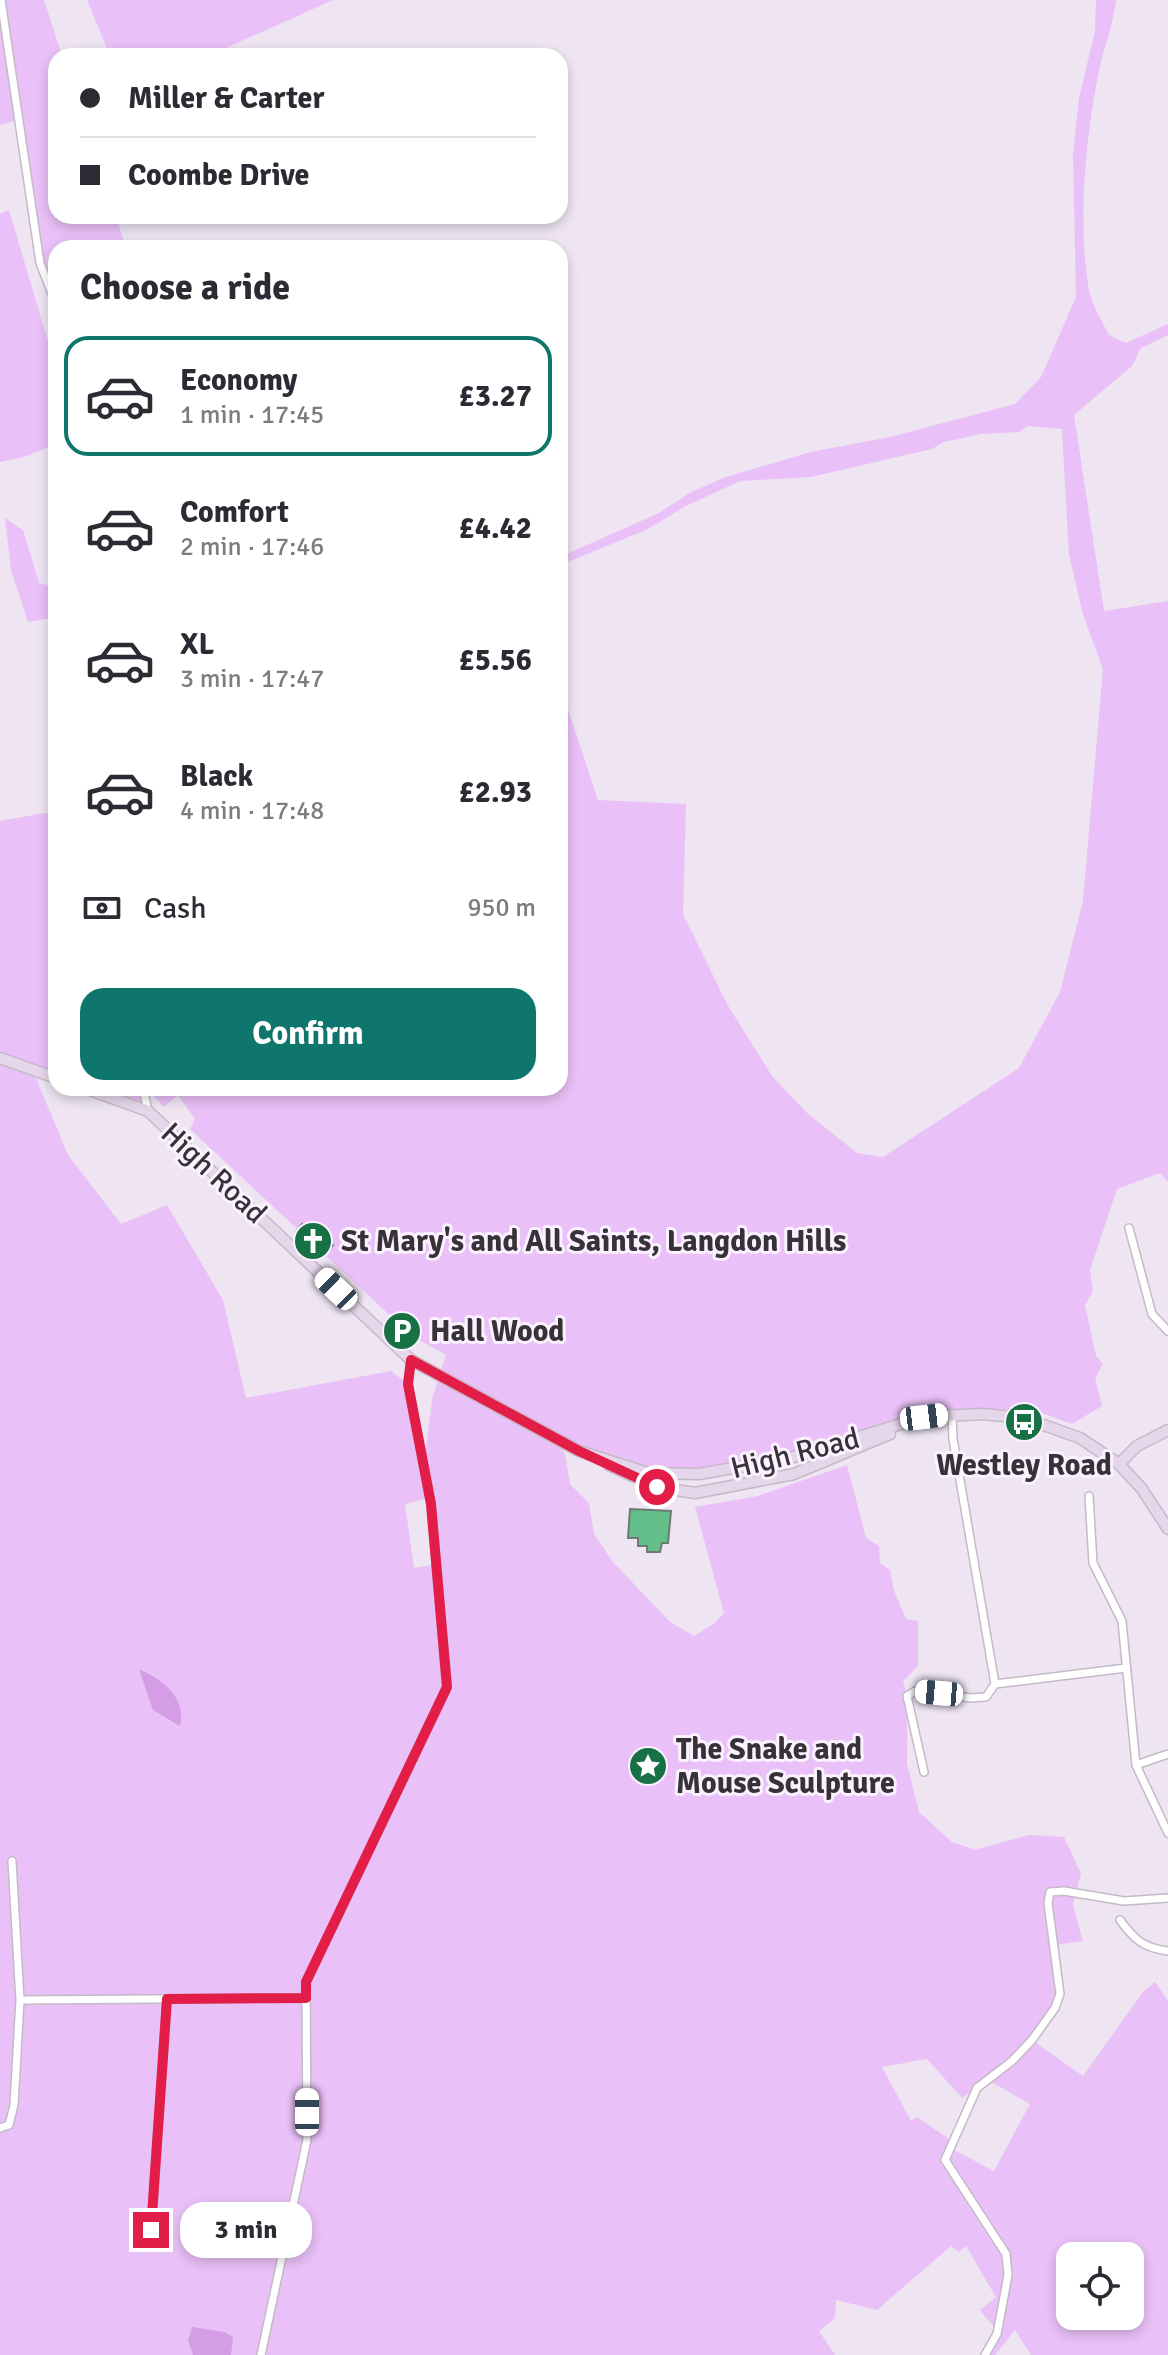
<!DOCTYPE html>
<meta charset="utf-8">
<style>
body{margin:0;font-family:Signika,sans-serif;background:#f2f2f3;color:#2b2b33;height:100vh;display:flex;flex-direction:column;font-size:30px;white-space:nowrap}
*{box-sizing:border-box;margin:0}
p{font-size:26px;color:#7c7c81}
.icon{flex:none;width:44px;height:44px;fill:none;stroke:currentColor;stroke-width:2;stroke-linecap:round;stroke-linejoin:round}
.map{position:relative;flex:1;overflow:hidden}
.side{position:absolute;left:48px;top:240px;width:520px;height:856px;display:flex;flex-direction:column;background:#fff;border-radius:24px;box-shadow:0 4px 12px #0003}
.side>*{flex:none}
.guide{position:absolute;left:48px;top:48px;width:520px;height:176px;border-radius:24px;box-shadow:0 4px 12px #0003;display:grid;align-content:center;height:176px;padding:0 32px;background:#fff}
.fabs{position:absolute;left:1056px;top:2242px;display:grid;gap:16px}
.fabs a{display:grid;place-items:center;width:88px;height:88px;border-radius:16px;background:#fff;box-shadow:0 4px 12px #0003;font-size:40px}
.end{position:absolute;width:36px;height:36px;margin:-18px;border:10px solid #e11d48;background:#fff;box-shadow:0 0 0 4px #fff}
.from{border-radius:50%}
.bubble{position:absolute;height:56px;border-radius:24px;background:#fff;box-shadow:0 4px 12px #0003;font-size:26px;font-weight:700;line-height:56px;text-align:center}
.car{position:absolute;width:24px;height:48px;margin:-24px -12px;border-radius:10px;box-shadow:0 0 6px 2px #0007;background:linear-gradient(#fff 24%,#345 0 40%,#fff 0 76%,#345 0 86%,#fff 0)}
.guide b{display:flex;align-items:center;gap:28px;height:76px;font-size:30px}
.guide b+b{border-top:2px solid #e1e1e2}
.guide i{width:20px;height:20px;background:#2b2b33}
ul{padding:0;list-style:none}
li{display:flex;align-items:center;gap:24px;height:120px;margin:0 16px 12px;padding:0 16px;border:4px solid transparent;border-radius:24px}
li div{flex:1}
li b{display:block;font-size:30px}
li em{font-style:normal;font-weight:700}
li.selected{border-color:#0f766e}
li>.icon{width:72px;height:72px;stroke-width:1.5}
h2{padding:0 32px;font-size:36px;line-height:96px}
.pay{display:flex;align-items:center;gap:20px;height:88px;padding:0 32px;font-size:30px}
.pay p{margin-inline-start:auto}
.action{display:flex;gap:16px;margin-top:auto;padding:16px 32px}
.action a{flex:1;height:92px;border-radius:24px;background:#0f766e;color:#fff;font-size:32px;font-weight:700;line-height:92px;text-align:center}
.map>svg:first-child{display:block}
.green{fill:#e9c0f7;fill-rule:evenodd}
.water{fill:#d49de6}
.building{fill:#63be89;stroke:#6d7b72;stroke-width:2}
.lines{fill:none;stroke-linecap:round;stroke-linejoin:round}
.street-casing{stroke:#c4bac7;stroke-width:10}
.secondary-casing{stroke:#c4bac7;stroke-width:13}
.street{stroke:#fff;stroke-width:7}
.secondary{stroke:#e6d6eb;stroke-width:10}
.route{stroke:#e11d48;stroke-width:10}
.labels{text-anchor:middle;stroke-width:6;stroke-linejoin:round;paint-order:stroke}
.street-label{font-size:30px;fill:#363238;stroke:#fbf1ff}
.poi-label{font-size:30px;font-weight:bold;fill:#363238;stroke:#fbf1ff;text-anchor:start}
</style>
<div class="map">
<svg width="1168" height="2355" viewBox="0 0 1168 2355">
<rect width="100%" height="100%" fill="#eee4f2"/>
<path class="green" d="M0 0H44L62 56H56V216H116L126 248H56V299L42 263 21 119 0 125Z
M87 0H333L208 56H150L149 53 110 56Z
M1096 0H1116C1113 27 1104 46 1099 71 1086 135 1077 225 1089 290 1092 305 1102 321 1109 335L1126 343 1168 324V335L1141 348 1132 366 1074 415 1104 611 1168 601V1182L1160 1173 1117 1189 1090 1270 1093 1291 1085 1305 1096 1356 1103 1364 1095 1378 1102 1406 1072 1424 1017 1404 1024 1418 952 1414 790 1458 668 1474 554 1438 565 1454 570 1484 589 1503 594 1534 613 1562 670 1622 694 1636 715 1623 724 1613 695 1507 758 1496 847 1465 866 1538 879 1546 880 1563 890 1570 894 1591 906 1619 918 1621V1666L903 1681 907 1697V1764L919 1812 952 1842 975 1850 1029 1835 1064 1837 1081 1874 1073 1905 1083 1941 1054 1945 1059 1994 1032 2040 1083 2076 1143 1992 1155 1982 1168 2001V2355H1031L1015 2330 995 2355H985L997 2331 980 2310 996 2297 966 2246 959 2252 951 2246 877 2310 836 2300 835 2318 819 2331 835 2355H0V821L56 811V1078L33 1071 68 1155 121 1224 167 1205 223 1300 246 1398 391 1371 408 1384 429 1498 405 1504 414 1568 437 1564 425 1459 432 1399 446 1355 412 1336 190 1129 195 1119 178 1095 164 1107 153 1095 138 1102 84 1088H560V685L598 800 686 804 683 914 727 1004 772 1076 807 1113 857 1153 883 1157 1019 1068 1060 992 1083 901 1103 669 1083 615 1069 554 1062 429 1028 426 1019 432 981 434 944 442 932 449 811 477 740 481 686 506 646 530 560 565V557L659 513 691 492 726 477 811 452 890 437 1015 404 1041 377 1076 297 1073 154 1079 98 1095 31ZM927 2059 962 2098 988 2080 1030 2104 994 2171 952 2149 955 2143 917 2117 911 2121 882 2067ZM1070 2256H1130V2316H1070Z
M9 210 52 355 56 444 24 457 0 462V214Z
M5 518 23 530 39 583 56 587V617L28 622 11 570Z"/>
<path class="water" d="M139 1669C162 1680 187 1697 180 1726L153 1710Z
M192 2327 224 2332 233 2337 231 2355H193L188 2341Z"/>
<path class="building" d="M302 1224 309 1230 312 1227 333 1245 324 1256 306 1242 303 1245 298 1240 301 1236 296 1232Z
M630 1509 671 1511 668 1543H662L660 1552H647V1546H638V1538H628Z"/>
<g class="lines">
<defs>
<path id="street" d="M1 0 40 263 56 304
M143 1088 148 1111
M1129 1228 1152 1314 1168 1331
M952 1414 953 1439 995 1684
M1089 1496 1093 1563 1122 1621 1136 1765 1168 1833
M1136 1765 1168 1754
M924 1772 907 1696 915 1691 971 1698 986 1697 995 1684 1126 1668
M1120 1920C1134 1939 1143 1948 1168 1951
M20 2000 306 1998
M0 2128 9 2125 14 2105 20 2000 12 1861
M151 2230 167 1999
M261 2355 307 2140 306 1982 447 1687 431 1504 408 1384 411 1360
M985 2355 997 2334 1008 2275 1006 2254 945 2160 977 2088 1012 2061 1032 2040 1055 2008 1060 1994 1048 1903 1050 1892 1064 1891 1124 1901 1168 1898"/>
<path id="secondary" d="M0 1058 56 1078
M84 1088 148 1111 411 1360 579 1451 648 1473 699 1474 790 1458 924 1417 982 1414 1024 1418 1080 1438 1119 1464 1142 1489 1168 1529
M1119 1464 1137 1446 1168 1430
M609 1465 657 1487 695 1493 794 1474 890 1434"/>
</defs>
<use href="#street" class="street-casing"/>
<use href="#secondary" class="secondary-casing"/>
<use href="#street" class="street"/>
<use href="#secondary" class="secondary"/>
</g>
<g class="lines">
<path class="route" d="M151 2230 167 1999 306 1998V1982L447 1687 431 1504 408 1384 411 1360 579 1451 657 1487"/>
</g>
<defs>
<symbol id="church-disc" viewBox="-11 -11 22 22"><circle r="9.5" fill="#177145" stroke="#fbf1ff"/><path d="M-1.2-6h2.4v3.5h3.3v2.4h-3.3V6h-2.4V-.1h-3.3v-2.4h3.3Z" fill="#fff"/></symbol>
<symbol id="parking-disc" viewBox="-11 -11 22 22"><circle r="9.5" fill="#177145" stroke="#fbf1ff"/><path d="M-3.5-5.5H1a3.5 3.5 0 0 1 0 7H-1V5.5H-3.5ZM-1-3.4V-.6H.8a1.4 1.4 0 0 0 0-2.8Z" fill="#fff"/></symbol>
<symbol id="bus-disc" viewBox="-11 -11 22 22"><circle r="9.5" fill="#177145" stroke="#fbf1ff"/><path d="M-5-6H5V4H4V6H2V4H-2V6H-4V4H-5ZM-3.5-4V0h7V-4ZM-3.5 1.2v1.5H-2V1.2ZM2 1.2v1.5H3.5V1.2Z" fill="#fff"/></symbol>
<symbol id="sight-disc" viewBox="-11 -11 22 22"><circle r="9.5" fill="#177145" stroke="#fbf1ff"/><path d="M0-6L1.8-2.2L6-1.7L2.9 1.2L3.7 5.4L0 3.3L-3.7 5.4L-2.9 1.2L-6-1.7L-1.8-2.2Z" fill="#fff"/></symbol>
</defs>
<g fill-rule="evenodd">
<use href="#church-disc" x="291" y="1219" width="44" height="44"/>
<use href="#parking-disc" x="380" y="1309" width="44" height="44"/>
<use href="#bus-disc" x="1002" y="1400" width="44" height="44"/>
<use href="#sight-disc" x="626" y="1744" width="44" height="44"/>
</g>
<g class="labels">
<g class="street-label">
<text transform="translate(214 1173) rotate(43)" y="10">High Road</text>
<text transform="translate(795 1453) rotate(-14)" y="10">High Road</text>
</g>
<g class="poi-label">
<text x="341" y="1251">St Mary's and All Saints, Langdon Hills</text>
<text x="430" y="1341">Hall Wood</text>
<text x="1024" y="1475" text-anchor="middle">Westley Road</text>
<text x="676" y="1759">The Snake and<tspan x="676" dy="34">Mouse Sculpture</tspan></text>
</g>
</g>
</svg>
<div class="fabs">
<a><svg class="icon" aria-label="locate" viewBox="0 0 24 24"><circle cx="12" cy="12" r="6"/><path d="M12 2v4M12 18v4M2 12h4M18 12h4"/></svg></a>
</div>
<i class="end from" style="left:657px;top:1487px"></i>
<i class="end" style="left:151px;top:2230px"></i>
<div class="bubble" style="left:180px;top:2202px;width:132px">3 min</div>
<i class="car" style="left:336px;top:1289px;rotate:314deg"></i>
<i class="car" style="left:924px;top:1417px;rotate:83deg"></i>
<i class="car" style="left:939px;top:1693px;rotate:275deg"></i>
<i class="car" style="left:307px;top:2112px;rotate:0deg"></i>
<div class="guide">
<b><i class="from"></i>Miller &amp; Carter</b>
<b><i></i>Coombe Drive</b>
</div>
<section class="side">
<h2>Choose a ride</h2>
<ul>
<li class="selected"><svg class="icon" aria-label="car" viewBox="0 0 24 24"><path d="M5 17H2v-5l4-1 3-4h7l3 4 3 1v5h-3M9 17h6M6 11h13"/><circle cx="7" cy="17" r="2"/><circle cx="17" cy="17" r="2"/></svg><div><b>Economy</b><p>1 min · 17:45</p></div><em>£3.27</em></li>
<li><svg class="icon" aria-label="car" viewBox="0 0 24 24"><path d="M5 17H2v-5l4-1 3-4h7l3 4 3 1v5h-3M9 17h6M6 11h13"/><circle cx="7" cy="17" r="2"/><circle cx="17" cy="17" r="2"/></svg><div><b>Comfort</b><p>2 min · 17:46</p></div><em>£4.42</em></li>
<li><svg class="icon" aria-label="car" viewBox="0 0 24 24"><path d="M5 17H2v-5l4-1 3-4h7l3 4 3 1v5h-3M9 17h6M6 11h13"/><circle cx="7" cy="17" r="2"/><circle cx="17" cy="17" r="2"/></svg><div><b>XL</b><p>3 min · 17:47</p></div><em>£5.56</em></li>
<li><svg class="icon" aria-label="car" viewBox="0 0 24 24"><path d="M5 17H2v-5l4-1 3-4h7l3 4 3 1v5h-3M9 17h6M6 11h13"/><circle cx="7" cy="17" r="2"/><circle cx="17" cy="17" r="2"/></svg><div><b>Black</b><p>4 min · 17:48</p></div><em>£2.93</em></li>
</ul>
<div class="pay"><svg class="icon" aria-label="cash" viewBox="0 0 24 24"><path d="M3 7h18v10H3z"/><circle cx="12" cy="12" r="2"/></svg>Cash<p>950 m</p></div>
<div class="action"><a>Confirm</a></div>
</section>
</div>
